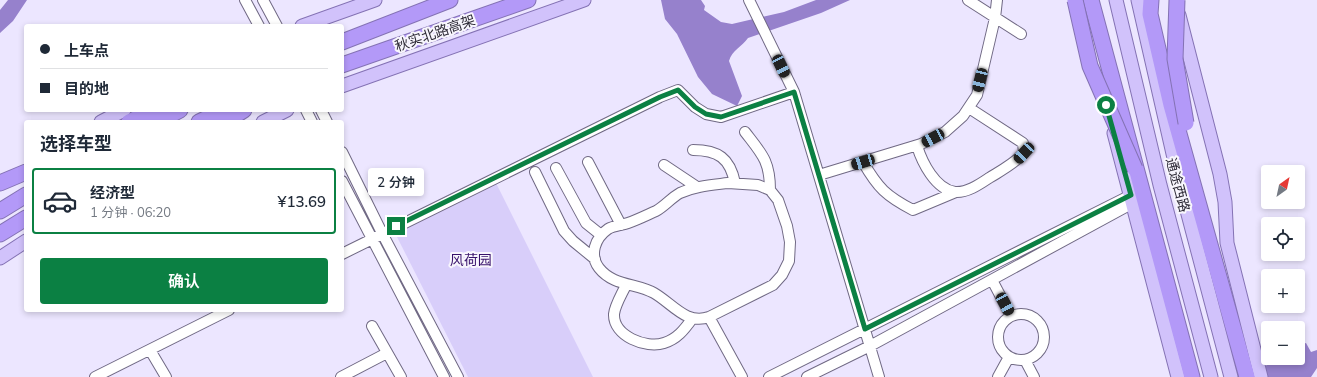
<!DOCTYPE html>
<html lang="zh">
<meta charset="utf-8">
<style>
body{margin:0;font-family:Mulish,"Noto Sans SC",sans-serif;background:#f6f6f7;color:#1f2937;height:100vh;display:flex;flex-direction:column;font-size:15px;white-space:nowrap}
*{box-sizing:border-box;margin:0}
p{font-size:13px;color:#747a83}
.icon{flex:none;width:22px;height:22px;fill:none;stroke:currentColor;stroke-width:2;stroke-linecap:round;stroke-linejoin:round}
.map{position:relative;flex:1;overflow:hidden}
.drawer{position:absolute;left:24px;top:120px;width:320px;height:192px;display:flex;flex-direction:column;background:#fff;border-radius:4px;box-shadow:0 2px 6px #0003}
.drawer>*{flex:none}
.hud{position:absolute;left:24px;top:24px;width:320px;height:88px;border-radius:4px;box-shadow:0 2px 6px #0003;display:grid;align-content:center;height:88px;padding:0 16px;background:#fff}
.needle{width:26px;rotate:33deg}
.buttons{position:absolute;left:1261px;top:165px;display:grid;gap:8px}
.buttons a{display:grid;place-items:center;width:44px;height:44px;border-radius:4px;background:#fff;box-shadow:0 2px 6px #0003;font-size:20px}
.end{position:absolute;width:18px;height:18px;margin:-9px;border:5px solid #0b8043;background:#fff;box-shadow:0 0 0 2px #fff}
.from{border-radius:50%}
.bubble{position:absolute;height:28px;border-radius:4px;background:#fff;box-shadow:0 2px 6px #0003;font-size:13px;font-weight:600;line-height:28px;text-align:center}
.car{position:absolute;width:12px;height:24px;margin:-12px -6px;border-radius:5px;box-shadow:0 0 3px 1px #0007;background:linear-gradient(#222 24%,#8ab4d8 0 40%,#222 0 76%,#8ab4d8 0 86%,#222 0)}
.hud b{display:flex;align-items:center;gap:14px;height:38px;font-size:15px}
.hud b+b{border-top:1px solid #e0e1e3}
.hud i{width:10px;height:10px;background:#1f2937}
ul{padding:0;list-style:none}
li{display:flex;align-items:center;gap:12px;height:66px;margin:0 8px 6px;padding:0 8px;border:2px solid transparent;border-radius:4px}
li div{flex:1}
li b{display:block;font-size:15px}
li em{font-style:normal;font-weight:600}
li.active{border-color:#0b8043}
li>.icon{width:36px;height:36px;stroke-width:1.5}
h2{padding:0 16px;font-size:18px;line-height:48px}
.cta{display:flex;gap:8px;margin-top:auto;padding:8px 16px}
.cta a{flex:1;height:46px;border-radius:4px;background:#0b8043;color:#fff;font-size:16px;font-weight:600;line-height:46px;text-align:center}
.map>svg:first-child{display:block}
.green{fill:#d8cefa}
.water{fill:#9681cc}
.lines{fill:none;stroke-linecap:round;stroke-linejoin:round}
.minor-casing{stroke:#706984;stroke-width:12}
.major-casing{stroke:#8472b4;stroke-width:15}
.highway-casing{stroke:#8472b4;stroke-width:17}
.minor{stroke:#fff;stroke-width:10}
.major{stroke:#d1c2fb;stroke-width:13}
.highway{stroke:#b399f8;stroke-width:15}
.highway-bridge-casing{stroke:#8472b4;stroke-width:17;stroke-linecap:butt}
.highway-bridge{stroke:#b399f8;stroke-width:15}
.route{stroke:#0b8043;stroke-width:5}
.labels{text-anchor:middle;stroke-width:4;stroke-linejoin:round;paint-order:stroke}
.street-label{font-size:14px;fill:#2e2b37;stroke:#f8f6fd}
.park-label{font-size:14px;fill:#38126b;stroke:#f8f6fd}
</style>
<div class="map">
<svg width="1317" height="377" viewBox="0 0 1317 377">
<rect width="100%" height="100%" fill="#ece6ff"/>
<path class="green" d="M495 181 593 377H468L395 233Z"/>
<path class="water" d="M8 0H27L13 21 0 33V10Z
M661 0H701L705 6 704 10 721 22 732 24 784 12 816 0H850L821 13 748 38C742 47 732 50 729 61L742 96 737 106 712 94 698 77 677 34 665 19Z
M1306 343 1311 352 1317 350V368L1311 377H1249L1277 358H1298V345Z"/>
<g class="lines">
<defs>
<path id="minor" d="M245 0 259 26
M263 0 277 26
M749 0 794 92 879 377
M968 0 1021 34
M306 110 312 122
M321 110 327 122
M745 132C762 154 770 161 770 190
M917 146C922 162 935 189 955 192 967 193 980 184 989 178 1002 170 1014 164 1024 153L1023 143 969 108
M693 150C718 150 730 158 735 183
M342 152 382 233 458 377
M588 162 621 225
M863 162C878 188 886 196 913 210L956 192
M664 165 697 187
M556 168 586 223 601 235
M535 172 564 231 573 241 595 259
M819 175 921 144 945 132 963 116 977 95 995 18 997 0
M342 181 444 377
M728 183 758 185 770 190 778 200 787 226 790 242 789 261 782 275 773 285 709 317C686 325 673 304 654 293 636 283 613 286 599 268 589 255 595 238 608 229 613 226 622 225 628 223 637 220 647 215 656 211 665 206 671 198 680 193 695 186 712 185 728 183Z
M342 254 660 97 678 90 695 107 706 114 721 117 794 92
M992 280 1011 316
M626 285C622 294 615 305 614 314 613 336 646 349 664 343 677 339 684 330 692 319
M998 337a23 23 0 1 1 46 0a23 23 0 1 1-46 0Z
M709 317 742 377
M372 326 401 377
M150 350 166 377
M1025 360 1034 377
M95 377 229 310
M341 377 387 353
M769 377 1131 195
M807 377 870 346 1133 203
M998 377 1009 357"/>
<path id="major" d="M1116 0 1160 185 1211 377
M1138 0 1179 180 1231 377
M1179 15 1220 174 1225 202 1227 243 1261 377
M302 26 375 0
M342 86 584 0
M101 122 124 110
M263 122 287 110
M1114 133 1178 377
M0 258 26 241"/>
<path id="highway" d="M1091 0 1192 377
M1151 0 1150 14 1171 105 1247 377
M342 42 450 0
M342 65 528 0
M129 122 154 110
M157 122 180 110
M199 122 224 110
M225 122 244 110
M0 183 26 172
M0 211 26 195
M0 234 26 218"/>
</defs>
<use href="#minor" class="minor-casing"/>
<use href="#major" class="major-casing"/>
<use href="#highway" class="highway-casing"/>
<use href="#minor" class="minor"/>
<use href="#major" class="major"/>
<use href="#highway" class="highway"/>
<defs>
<path id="highway-bridge" d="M1075 0 1090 66 1135 169
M1177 0 1175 59 1186 123"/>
</defs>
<use href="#highway-bridge" class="highway-bridge-casing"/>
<use href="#highway-bridge" class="highway-bridge"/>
</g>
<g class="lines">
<path class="route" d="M396 226 660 97 678 90 695 107 706 114 721 117 794 92 865 329 1131 195 1106 105"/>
</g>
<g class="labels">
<g class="street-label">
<text transform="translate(435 33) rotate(-19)" y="5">秋实北路高架</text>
<text transform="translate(1178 185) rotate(75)" y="5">通途西路</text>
</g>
<g class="park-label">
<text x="471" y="265">风荷园</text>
</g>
</g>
</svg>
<div class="buttons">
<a><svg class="needle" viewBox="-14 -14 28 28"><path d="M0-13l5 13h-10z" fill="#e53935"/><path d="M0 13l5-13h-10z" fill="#747a83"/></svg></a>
<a><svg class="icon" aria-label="locate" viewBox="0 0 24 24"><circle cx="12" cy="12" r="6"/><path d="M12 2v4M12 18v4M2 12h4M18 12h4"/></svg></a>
<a>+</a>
<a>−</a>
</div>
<i class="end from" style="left:1106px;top:105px"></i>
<i class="end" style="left:396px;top:226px"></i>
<div class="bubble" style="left:368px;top:168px;width:56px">2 分钟</div>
<i class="car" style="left:781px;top:66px;rotate:154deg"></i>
<i class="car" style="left:980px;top:80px;rotate:194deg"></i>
<i class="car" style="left:933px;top:138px;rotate:242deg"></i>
<i class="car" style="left:1024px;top:153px;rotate:223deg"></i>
<i class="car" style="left:863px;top:162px;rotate:253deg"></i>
<i class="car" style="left:1005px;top:304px;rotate:152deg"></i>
<div class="hud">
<b><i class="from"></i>上车点</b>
<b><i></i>目的地</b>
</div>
<section class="drawer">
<h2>选择车型</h2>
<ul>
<li class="active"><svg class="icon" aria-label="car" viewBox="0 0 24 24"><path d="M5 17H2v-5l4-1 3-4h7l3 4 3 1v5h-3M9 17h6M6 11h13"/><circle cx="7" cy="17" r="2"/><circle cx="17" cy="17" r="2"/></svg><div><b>经济型</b><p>1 分钟 · 06:20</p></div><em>¥13.69</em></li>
</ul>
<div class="cta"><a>确认</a></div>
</section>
</div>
